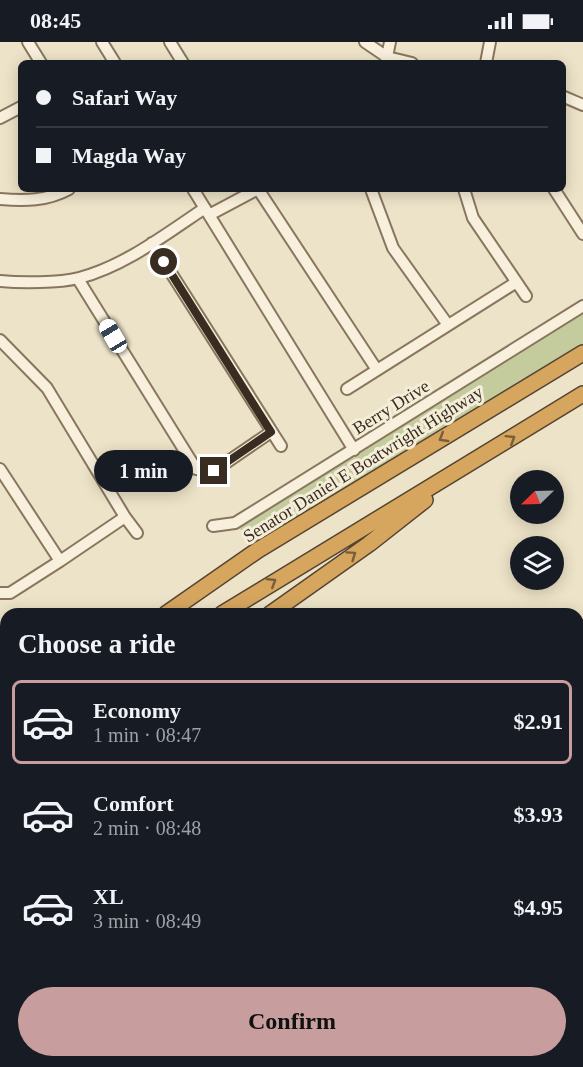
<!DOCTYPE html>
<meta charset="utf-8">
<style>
body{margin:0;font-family:"Times New Roman",serif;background:#20242c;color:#f1f3f6;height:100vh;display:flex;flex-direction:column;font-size:22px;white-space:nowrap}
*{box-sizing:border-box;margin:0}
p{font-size:20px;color:#9ea1a6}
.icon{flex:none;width:33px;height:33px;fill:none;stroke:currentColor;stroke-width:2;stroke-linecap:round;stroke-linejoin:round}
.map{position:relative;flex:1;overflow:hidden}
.drawer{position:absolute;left:0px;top:566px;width:584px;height:460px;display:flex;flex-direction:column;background:#171b24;border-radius:18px 18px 0 0;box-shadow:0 3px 15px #0003}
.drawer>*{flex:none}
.hud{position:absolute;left:18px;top:18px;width:548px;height:132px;border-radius:9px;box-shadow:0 3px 15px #0003;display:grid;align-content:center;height:132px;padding:0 18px;background:#171b24}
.needle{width:39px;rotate:247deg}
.buttons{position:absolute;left:510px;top:428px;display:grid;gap:12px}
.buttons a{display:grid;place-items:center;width:54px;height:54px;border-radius:50%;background:#171b24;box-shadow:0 3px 15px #0003;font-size:30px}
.end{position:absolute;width:27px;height:27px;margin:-14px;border:8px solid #392d21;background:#fff;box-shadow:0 0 0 3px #fff}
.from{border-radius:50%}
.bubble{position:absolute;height:42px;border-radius:21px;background:#171b24;box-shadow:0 3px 15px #0003;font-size:20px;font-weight:600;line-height:42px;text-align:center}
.car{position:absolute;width:18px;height:36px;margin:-18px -9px;border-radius:8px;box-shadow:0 0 4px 2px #0007;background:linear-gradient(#fff 24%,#345 0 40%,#fff 0 76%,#345 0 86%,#fff 0)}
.hud b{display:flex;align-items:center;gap:21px;height:57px;font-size:22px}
.hud b+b{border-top:2px solid #363941}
.hud i{width:15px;height:15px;background:#f1f3f6}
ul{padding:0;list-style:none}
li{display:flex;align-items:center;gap:18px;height:84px;margin:0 12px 9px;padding:0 6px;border:3px solid transparent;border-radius:9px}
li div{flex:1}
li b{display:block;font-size:22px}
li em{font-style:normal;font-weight:600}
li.on{border-color:#c79d9d}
li>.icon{width:54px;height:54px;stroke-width:1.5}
h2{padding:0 18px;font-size:27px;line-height:72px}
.primary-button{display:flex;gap:12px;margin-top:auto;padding:12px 18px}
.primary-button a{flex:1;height:69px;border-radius:36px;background:#c79d9d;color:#111;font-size:24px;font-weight:600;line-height:69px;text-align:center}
.status{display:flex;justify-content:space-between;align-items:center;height:42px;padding:0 30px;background:#171b24;direction:ltr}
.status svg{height:16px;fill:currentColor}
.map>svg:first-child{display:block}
.green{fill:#c4cb9d}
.wetland{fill:url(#wetland-marsh)}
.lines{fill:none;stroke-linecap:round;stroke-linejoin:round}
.stream{stroke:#708f89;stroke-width:3}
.minor-casing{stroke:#88765e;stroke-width:14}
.highway-casing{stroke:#564432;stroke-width:18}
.minor{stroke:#f8f0dc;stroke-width:10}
.highway{stroke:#d6a65f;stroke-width:15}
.oneway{stroke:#785d3a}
.route{stroke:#392d21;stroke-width:8}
.labels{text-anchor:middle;stroke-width:6;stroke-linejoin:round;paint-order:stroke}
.street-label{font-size:18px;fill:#392d21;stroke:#f4edd8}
</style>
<div class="status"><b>08:45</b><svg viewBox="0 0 49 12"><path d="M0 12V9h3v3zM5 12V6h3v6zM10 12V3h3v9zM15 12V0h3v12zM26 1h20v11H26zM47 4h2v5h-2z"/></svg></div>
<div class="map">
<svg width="583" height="1025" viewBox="0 0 583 1025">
<defs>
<pattern id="wetland-marsh" width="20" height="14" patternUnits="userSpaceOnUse" patternTransform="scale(1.5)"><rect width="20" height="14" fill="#c4cb9d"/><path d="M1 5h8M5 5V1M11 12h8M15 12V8" fill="none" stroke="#a0a580"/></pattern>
</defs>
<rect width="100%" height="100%" fill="#ede3c8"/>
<path class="green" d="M583 264V311L258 508 235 481Z
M6 785V848L0 856V790Z"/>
<path class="wetland" d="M578 638 583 639V718H578Z"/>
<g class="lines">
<path class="stream" d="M578 670 583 671"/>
<defs>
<path id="minor" d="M28 0 41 21
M102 0 115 21
M170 0 183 21
M365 0 387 15 412 21
M386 20 390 0
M486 21 490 0
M562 54 583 63
M0 76 21 65
M193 147 354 408
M258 147 377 328
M371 147 393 206 448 283
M464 147 473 176 526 254
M554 147 583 192
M0 157C25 159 47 159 69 147
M209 173 258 147
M152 201 281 404
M78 237 196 427 214 429 271 390
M0 239C21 241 59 241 79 236 125 224 166 192 205 166
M0 298 47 346 125 475 137 491
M347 347 515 241
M0 427 60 519
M213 484 235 481 583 264
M0 551H10L60 519 125 475
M578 873H583"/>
<path id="highway" d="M166 572 258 508 583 311
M222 572 583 352
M270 572 369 502 425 458
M0 657 6 653
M0 686 6 682
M0 721 6 717
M0 770 6 766"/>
</defs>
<use href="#minor" class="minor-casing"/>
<use href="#highway" class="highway-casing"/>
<use href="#minor" class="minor"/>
<use href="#highway" class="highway"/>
</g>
<defs><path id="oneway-chevron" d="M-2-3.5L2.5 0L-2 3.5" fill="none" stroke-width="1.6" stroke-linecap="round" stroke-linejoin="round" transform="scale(1.5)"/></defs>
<g class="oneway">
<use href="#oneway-chevron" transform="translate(443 396) rotate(149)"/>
<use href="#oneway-chevron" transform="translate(511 397) rotate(-32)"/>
<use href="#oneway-chevron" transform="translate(352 513) rotate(-35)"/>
<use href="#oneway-chevron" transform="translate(272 540) rotate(-32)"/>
</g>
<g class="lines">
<path class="route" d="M164 220 271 390 214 429"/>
</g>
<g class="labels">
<g class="street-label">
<text transform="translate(391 365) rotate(-32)" y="6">Berry Drive</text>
<text transform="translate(363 422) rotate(-32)" y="6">Senator Daniel E Boatwright Highway</text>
</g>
</g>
</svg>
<div class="buttons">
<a><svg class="needle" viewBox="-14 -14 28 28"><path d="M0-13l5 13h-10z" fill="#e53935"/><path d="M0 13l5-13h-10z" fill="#9ea1a6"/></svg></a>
<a><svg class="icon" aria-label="layers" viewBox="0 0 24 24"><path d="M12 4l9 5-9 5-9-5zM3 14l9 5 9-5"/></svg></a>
</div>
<i class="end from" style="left:164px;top:220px"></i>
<i class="end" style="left:214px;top:429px"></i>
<div class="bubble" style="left:94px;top:408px;width:99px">1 min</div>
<i class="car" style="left:113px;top:294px;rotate:329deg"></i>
<div class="hud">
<b><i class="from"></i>Safari Way</b>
<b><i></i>Magda Way</b>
</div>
<section class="drawer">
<h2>Choose a ride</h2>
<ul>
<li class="on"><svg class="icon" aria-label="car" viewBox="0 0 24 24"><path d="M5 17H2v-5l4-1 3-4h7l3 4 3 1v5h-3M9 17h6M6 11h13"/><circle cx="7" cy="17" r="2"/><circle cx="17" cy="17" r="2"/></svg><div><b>Economy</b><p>1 min · 08:47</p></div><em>$2.91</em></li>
<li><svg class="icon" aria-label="car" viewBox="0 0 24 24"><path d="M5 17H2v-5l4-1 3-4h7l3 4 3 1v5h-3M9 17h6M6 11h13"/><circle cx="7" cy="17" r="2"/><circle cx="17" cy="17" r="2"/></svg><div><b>Comfort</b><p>2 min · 08:48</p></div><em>$3.93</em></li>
<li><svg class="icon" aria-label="car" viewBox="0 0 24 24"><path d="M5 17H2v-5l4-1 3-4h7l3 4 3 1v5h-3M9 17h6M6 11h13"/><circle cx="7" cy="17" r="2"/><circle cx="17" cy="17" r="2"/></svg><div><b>XL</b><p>3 min · 08:49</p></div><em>$4.95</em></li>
</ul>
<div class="primary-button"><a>Confirm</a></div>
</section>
</div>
